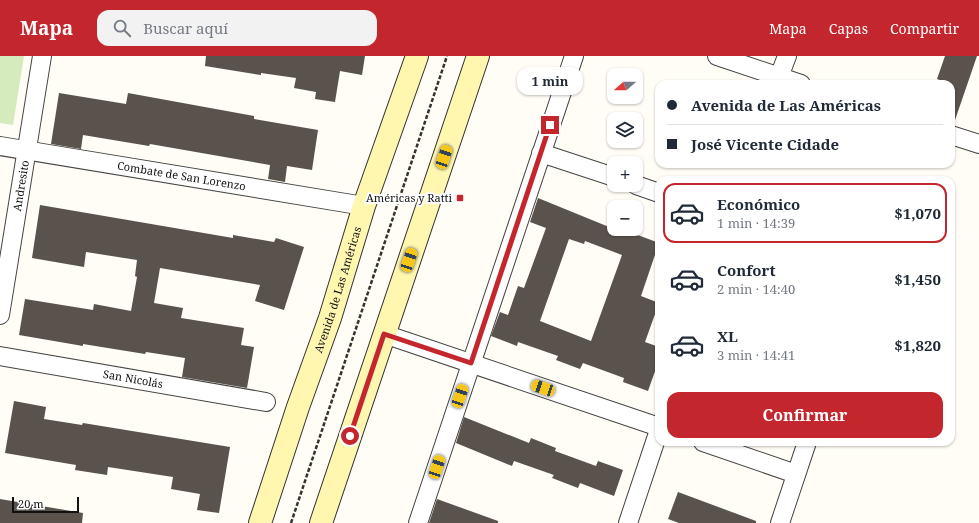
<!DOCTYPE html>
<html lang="es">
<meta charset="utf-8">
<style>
body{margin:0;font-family:"Noto Serif",serif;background:#f2f2f3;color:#1f2937;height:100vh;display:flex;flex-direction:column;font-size:15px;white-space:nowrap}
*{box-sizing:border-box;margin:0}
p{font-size:13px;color:#747a83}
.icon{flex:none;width:22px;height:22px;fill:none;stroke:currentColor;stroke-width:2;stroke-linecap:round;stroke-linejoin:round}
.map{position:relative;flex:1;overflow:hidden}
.drawer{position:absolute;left:655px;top:120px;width:300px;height:270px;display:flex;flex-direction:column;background:#fff;border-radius:12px;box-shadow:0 1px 3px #0004}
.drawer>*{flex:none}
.hud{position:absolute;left:655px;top:24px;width:300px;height:88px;border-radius:12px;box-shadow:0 1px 3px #0004;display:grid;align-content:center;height:88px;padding:0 12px;background:#fff}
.needle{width:26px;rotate:249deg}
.controls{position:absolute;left:607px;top:12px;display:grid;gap:8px}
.controls a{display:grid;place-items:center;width:36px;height:36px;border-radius:8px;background:#fff;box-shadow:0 1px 3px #0004;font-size:20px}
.scale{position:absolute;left:12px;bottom:10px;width:67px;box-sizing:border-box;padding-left:4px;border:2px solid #111;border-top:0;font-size:11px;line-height:14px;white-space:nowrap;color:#111;-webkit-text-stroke:3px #fff;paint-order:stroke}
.end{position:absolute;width:18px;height:18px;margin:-9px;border:5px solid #c4262e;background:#fff;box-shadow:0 0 0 2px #fff}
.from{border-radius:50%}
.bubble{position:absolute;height:28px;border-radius:12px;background:#fff;box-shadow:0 1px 3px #0004;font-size:13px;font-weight:700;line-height:28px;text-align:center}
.car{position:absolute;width:12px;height:24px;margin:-12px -6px;border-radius:5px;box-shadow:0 0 3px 1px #0007;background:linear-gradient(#f5c518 24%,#345 0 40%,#f5c518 0 76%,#345 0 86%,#f5c518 0)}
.hud b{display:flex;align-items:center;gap:14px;height:38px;font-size:15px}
.hud b+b{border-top:1px solid #e0e1e3}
.hud i{width:10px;height:10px;background:#1f2937}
ul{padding:7px 0 0;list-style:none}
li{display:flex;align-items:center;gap:12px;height:60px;margin:0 8px 6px;padding:0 4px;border:2px solid transparent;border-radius:12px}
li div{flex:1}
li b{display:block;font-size:15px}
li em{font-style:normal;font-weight:700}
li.active{border-color:#c4262e}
li>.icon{width:36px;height:36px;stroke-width:1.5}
.button{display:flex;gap:8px;margin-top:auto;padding:8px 12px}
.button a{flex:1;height:46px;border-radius:12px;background:#c4262e;color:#fff;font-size:16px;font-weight:700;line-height:46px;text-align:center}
header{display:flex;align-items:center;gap:24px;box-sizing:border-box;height:56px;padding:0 20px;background:#c4262e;color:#fff}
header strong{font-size:19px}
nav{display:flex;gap:22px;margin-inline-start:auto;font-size:14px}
.search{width:280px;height:36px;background:#f2f2f3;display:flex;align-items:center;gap:10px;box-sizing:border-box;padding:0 14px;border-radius:12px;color:#747a83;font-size:15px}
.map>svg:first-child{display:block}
.green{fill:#d5ebbd}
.building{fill:#5a524d;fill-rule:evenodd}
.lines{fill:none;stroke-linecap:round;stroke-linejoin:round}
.street-casing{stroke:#444;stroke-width:20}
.secondary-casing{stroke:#333;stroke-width:24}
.path{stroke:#333;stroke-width:2.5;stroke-dasharray:4 2;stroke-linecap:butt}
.street{stroke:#fff;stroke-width:18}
.secondary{stroke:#fff6b0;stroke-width:22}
.route{stroke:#c4262e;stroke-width:5}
.poi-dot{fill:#c4262e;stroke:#fff;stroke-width:1.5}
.labels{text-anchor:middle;stroke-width:4;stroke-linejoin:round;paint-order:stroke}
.street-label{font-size:11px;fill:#111;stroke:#fff}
.poi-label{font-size:11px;fill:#111;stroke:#fff;text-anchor:end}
</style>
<header>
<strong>Mapa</strong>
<div class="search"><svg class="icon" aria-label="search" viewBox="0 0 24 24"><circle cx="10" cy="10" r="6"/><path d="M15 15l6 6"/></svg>Buscar aquí</div>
<nav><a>Mapa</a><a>Capas</a><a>Compartir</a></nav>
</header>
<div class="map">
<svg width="979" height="467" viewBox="0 0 979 467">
<rect width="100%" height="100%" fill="#fffdf5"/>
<path class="green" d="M0 0H24L13 69 0 67Z"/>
<path class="building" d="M206 0H365L362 19 340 15 335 46 315 43 316 36 294 32 296 22 261 17V19L205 10Z
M945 0H977L954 67H951V28L937 23Z
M59 37 126 48 128 37 254 60V63L318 74 312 114 287 110 285 126 268 123 270 109 150 88 149 90 83 79 81 93 51 88Z
M538 142 614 173H622L659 187 641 240 659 247 645 286 659 291V304L648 335 623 326 624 322 583 307 580 313 556 304 558 300 518 286 517 290 491 280 500 256 508 259 518 230 524 232 546 172 530 166ZM569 183 584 188 585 185 622 199 591 285 540 265Z
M40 149 233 182V179L274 186 276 182 304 191 284 254 255 245 260 229 160 212 154 247 183 252 181 262 244 272 241 289 254 291 247 332 182 321 185 302 146 296 145 298 83 288V290L19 279 25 243 93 254 94 248 131 255 137 221 135 220 137 204 86 196 84 211 32 202Z
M14 345 46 351 44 363 82 369 83 367 230 391 219 457 197 454 200 438 171 433 173 421 108 411 107 419 75 414 76 409 5 397Z
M464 361 529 387 531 382 556 392 555 395 596 410 598 405 623 414 614 440 580 427 578 432 552 422 554 419 514 405 512 410 456 387Z
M678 436 756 465V467H679L668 463Z
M0 443 83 457 82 467H0Z
M437 443 498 465V467H429Z"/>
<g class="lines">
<defs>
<g id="street">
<path d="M717 0 801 28"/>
<path d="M779 21 787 0"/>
<path d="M951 79 979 88"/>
<path id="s1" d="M0 90 364 150"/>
<path d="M541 97 614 121"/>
<path d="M636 129 659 137"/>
<path id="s2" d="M0 259 42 0"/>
<path d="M384 278 659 371"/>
<path id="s3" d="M0 300 266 346"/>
<path d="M703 386 796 418"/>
<path d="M418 467 574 0"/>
<path d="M628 467 659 374"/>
<path d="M780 467 807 386"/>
</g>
<g id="secondary">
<path id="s4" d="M260 467 298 351 330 262 364 150 417 0"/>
<path d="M321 467 478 0"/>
</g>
</defs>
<use href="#street" class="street-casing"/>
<use href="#secondary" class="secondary-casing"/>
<path class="path" d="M291 467 447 0"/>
<use href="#street" class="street"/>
<use href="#secondary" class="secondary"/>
</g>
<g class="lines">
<path class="route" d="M350 380 384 278 471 307 550 69"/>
</g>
<rect class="poi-dot" x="456" y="138" width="8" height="8" rx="2"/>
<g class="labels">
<g class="street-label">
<text dy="4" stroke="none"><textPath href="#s1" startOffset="184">Combate de San Lorenzo</textPath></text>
<text dy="4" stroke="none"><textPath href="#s2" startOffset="131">Andresito</textPath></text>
<text dy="4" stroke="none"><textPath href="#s4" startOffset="246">Avenida de Las Américas</textPath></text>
<text dy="4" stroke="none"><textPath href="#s3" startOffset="135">San Nicolás</textPath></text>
</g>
<g class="poi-label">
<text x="452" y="146">Américas y Ratti</text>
</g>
</g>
</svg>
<div class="controls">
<a><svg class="needle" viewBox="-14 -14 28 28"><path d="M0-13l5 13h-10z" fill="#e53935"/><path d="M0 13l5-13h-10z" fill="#747a83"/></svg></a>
<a><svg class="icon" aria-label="layers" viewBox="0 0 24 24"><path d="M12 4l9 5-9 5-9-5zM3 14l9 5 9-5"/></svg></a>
<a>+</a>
<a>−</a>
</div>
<div class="scale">20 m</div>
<i class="end from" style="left:350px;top:380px"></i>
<i class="end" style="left:550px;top:69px"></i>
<div class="bubble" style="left:517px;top:11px;width:66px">1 min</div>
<i class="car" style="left:444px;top:101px;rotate:18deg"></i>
<i class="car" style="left:409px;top:204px;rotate:19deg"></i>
<i class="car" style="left:543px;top:332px;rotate:289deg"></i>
<i class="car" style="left:460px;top:340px;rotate:19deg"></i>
<i class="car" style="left:437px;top:411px;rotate:18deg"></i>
<div class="hud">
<b><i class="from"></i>Avenida de Las Américas</b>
<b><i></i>José Vicente Cidade</b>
</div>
<section class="drawer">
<ul>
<li class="active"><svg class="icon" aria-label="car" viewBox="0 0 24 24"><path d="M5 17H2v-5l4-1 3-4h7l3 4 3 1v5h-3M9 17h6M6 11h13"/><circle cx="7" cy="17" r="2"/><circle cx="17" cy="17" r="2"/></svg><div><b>Económico</b><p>1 min · 14:39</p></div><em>$1,070</em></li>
<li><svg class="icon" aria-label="car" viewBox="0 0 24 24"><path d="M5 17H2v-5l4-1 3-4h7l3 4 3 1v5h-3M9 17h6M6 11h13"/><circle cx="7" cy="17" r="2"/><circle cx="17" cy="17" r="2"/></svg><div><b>Confort</b><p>2 min · 14:40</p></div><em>$1,450</em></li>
<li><svg class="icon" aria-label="car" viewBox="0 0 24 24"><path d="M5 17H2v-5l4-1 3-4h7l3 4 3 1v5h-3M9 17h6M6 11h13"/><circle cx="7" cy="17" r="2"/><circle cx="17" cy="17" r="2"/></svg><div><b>XL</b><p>3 min · 14:41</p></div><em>$1,820</em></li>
</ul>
<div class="button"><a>Confirmar</a></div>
</section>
</div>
